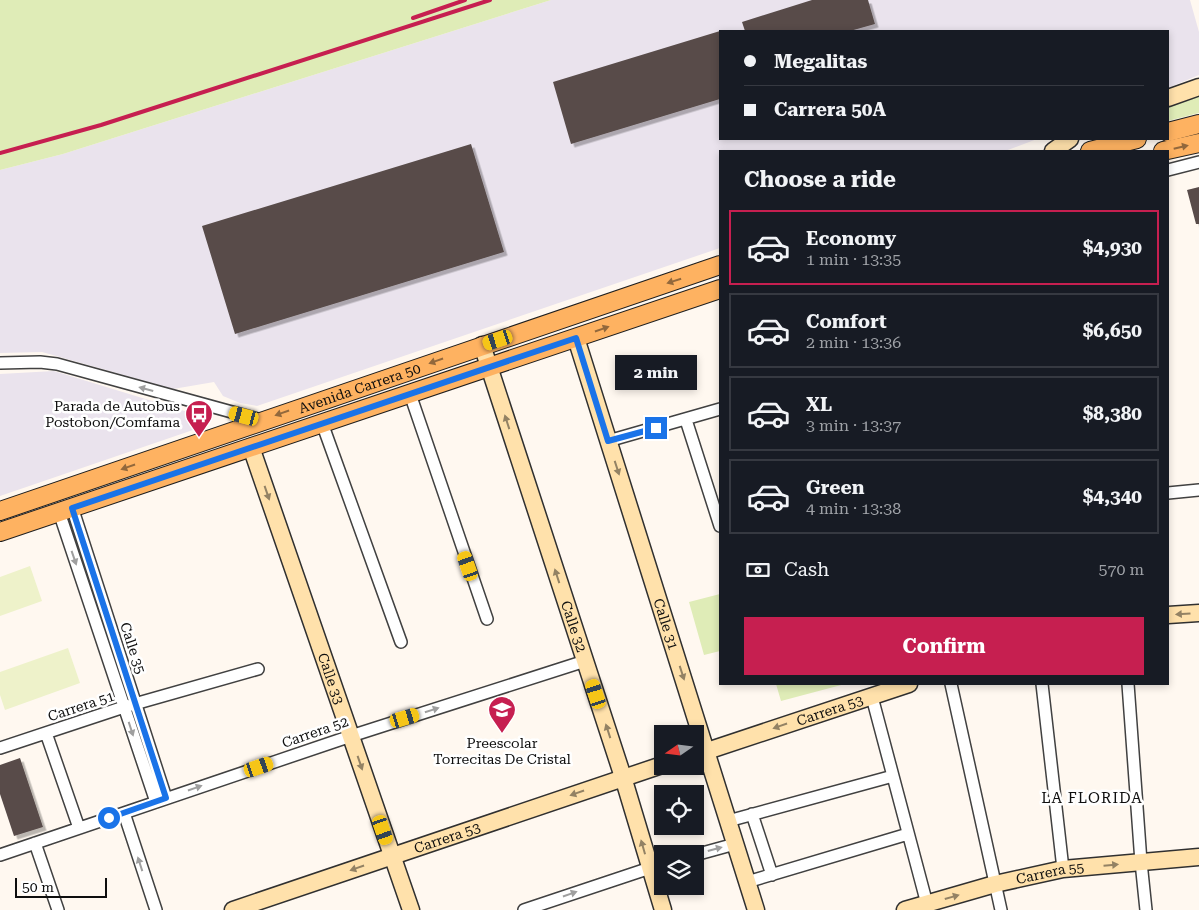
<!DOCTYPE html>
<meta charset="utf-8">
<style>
body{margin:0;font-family:"Roboto Serif",serif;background:#242831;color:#f1f3f6;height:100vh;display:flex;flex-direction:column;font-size:19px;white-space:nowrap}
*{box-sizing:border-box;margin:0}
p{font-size:16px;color:#9ea1a6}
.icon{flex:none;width:28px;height:28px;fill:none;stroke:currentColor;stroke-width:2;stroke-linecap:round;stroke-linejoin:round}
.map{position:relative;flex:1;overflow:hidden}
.panel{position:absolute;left:719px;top:150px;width:450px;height:535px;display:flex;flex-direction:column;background:#171b24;border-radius:0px;box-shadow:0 2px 8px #0003}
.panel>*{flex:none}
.top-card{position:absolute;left:719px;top:30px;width:450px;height:110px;border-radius:0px;box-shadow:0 2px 8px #0003;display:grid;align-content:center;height:110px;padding:0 25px;background:#171b24}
.needle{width:32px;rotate:256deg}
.controls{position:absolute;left:654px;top:725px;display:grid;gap:10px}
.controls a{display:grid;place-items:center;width:50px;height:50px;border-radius:0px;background:#171b24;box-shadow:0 2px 8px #0003;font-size:25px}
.scale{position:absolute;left:15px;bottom:12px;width:92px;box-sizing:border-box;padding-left:5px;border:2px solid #0e0e0e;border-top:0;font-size:14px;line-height:18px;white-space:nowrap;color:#0e0e0e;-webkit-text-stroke:4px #fff;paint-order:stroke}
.end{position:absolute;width:22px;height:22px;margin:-11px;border:6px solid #1a73e8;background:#fff;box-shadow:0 0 0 2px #fff}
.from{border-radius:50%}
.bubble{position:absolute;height:35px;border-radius:0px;background:#171b24;box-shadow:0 2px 8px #0003;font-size:16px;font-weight:700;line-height:35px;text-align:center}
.car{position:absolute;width:15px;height:30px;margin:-15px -8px;border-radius:6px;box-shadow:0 0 4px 1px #0007;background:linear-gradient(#f5c518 24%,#345 0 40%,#f5c518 0 76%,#345 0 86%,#f5c518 0)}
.top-card b{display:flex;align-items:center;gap:18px;height:48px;font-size:19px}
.top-card b+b{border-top:1px solid #363941}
.top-card i{width:12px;height:12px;background:#f1f3f6}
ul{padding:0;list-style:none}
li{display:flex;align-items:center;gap:15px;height:75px;margin:0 10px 8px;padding:0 15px;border:2px solid #363941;border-radius:0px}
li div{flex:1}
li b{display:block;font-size:19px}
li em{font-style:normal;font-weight:700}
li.active{border-color:#c61f50}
li>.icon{width:45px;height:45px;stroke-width:1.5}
h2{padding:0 25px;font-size:22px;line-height:60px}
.pay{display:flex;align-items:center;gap:12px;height:55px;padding:0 25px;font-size:19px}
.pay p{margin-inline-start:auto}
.primary-button{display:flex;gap:10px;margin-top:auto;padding:10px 25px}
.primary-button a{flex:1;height:58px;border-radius:0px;background:#c61f50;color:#fff;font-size:20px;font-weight:700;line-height:58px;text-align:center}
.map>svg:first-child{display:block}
.industrial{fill:#eae3ed}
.green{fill:#dfecb7}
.pitch{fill:#eef2ca}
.building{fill:#584c4a;filter:url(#shadow)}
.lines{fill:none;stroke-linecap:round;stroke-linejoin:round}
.street-casing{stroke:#414141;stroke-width:14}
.secondary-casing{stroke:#303030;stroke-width:19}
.primary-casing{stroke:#1f1f1f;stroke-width:20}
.street{stroke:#fff;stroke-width:11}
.secondary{stroke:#ffe1ab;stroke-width:16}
.primary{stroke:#feb261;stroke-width:18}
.rail{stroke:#c61f50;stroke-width:4}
.oneway{fill:#92683c}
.oneway2{fill:#9f9f9f}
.oneway3{fill:#938264}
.route{stroke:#1a73e8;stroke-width:6}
.labels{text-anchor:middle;stroke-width:5;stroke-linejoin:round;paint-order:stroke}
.street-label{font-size:14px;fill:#0e0e0e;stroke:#fff}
.poi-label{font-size:14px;fill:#0e0e0e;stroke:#fff;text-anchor:end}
.neighbourhood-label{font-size:15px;letter-spacing:1px;fill:#0e0e0e;stroke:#fff}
</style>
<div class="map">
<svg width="1199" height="910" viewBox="0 0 1199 910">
<defs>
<filter id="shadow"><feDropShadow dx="3.5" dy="3.5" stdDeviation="0" flood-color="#0004"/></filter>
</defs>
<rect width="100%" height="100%" fill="#fff8f0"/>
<path class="industrial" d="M551 0H1190L1199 32V75L1168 88V31H720V139H1037L1005 151H720V248L257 406 240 403 223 396 214 382 173 389 42 352 0 353V170L63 154Z
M54 371 188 412 193 430 0 496V374Z"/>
<path class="green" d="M0 0H551L63 154 0 170Z
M1199 94V113L1168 121V105Z
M720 594V651L704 655 689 602Z
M776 684H845L781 701Z"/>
<path class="pitch" d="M30 566 42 601 0 616V577Z
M68 648 80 683 5 710 0 695V672Z"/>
<path class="building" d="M812 0H868L875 24 850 31H745L742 22Z
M720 31V99L571 144 553 82Z
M471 144 504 252 235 334 202 226Z
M1199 187V224H1196L1187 190Z
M20 758 43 827 14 836 0 794V765Z"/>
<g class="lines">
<defs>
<path id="street" d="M1168 170 1199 162
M0 363 40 362 57 364 261 420
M410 394 487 619
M686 420 720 526
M322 423 401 642
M608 441 720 409
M1168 493 1199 490
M72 507 166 798
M59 512 156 802
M951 684 1001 910
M1042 684 1063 869
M1128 684 1141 862 1146 910
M872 697 927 904
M46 733 79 828
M0 748 124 707 258 669
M124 813 156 910
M752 814 772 875
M728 821 893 776
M35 843 58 910
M0 855 351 736 585 661
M695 855 735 844
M747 882 908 834
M524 910 662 864"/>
<g id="secondary">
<path d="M1168 98 1199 87"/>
<path d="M1053 151 1070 139"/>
<path id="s1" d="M576 338 756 910"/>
<path id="s2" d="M482 345 623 777 663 910"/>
<path id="s3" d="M251 447 411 910"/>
<path d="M1168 615 1199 613"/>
<path id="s4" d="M695 755 909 684"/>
<path id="s5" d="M233 910 662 765"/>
<path id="s6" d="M905 910 995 884 1063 869 1199 857"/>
</g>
<g id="primary">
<path d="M1168 132 1199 124"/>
<path d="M1090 151 1137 139"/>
<path d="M1163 151 1199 143"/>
<path id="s7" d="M0 511 720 265"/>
<path d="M0 532 720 289"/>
</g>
</defs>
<use href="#street" class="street-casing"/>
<use href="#secondary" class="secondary-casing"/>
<use href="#primary" class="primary-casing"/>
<use href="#street" class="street"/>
<use href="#secondary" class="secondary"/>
<use href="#primary" class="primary"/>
<path class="rail" d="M413 18 465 0
M0 153 101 125 490 0"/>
</g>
<defs><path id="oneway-solid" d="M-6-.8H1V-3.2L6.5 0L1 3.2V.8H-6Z" transform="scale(1.25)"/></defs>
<g class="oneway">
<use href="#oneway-solid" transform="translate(1181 147) rotate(-13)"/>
<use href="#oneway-solid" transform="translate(674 281) rotate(162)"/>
<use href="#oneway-solid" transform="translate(602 329) rotate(-19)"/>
<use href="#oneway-solid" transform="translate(436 361) rotate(161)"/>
<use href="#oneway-solid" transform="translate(282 413) rotate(161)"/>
<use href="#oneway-solid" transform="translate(128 467) rotate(161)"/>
</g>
<g class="oneway2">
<use href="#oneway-solid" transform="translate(146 389) rotate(-165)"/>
<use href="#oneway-solid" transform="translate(74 558) rotate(71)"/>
<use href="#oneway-solid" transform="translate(432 710) rotate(-18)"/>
<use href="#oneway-solid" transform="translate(131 729) rotate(72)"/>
<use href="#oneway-solid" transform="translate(195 788) rotate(-19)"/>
<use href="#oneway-solid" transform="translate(715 849) rotate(-15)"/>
<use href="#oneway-solid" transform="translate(140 864) rotate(-108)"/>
<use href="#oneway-solid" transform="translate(570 894) rotate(-19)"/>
</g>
<g class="oneway3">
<use href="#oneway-solid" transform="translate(507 422) rotate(-108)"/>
<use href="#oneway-solid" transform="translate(617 468) rotate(72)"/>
<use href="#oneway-solid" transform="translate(267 493) rotate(71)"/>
<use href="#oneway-solid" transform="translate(557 576) rotate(-108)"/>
<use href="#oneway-solid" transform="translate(1183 614) rotate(176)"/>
<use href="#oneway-solid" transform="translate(682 673) rotate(72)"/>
<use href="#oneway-solid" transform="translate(780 726) rotate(161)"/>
<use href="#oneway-solid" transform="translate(608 731) rotate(-108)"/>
<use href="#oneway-solid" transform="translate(360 763) rotate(71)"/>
<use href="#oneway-solid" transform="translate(577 793) rotate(161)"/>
<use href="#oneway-solid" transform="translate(643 847) rotate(-106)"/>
<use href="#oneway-solid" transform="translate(1111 865) rotate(-5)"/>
<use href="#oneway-solid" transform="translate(357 868) rotate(161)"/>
<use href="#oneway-solid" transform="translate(952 897) rotate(-16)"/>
</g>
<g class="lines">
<path class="route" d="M109 818 166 798 72 508 576 338 608 441 656 428"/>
</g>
<defs>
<symbol id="bus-pin" viewBox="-11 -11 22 30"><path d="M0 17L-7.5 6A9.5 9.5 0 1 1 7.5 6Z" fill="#c61f50" stroke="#fff"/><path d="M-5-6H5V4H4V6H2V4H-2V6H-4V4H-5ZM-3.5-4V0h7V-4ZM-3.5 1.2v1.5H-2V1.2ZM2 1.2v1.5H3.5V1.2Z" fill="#fff"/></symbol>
<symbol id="school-pin" viewBox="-11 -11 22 30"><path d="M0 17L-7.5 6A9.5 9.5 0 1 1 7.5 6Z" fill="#c61f50" stroke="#fff"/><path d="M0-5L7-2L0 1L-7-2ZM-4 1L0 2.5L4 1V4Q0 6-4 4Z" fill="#fff"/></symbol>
</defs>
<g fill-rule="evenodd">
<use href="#bus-pin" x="183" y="398" width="32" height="43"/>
<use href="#school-pin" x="486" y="694" width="32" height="43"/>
</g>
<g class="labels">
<g class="street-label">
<text dy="5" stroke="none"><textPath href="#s7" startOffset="380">Avenida Carrera 50</textPath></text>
<text dy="5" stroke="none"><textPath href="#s1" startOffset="300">Calle 31</textPath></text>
<text dy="5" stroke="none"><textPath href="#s2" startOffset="296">Calle 32</textPath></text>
<text transform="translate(133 648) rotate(72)" y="5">Calle 35</text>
<text dy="5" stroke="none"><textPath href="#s3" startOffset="245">Calle 33</textPath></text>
<text transform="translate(81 706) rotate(-18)" y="5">Carrera 51</text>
<text dy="5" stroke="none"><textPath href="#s4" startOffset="142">Carrera 53</textPath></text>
<text transform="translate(315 732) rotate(-19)" y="5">Carrera 52</text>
<text dy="5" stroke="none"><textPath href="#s5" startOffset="226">Carrera 53</textPath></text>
<text dy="5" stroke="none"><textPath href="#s6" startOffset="150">Carrera 55</textPath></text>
</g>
<g class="poi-label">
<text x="180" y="411">Parada de Autobus<tspan x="180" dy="16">Postobon/Comfama</tspan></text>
<text x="502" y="748" text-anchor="middle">Preescolar<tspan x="502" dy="16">Torrecitas De Cristal</tspan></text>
</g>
<g class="neighbourhood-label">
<text x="1092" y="803">LA FLORIDA</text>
</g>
</g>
</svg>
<div class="controls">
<a><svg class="needle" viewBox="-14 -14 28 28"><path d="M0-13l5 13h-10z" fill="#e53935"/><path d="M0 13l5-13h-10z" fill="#9ea1a6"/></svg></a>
<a><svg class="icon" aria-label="locate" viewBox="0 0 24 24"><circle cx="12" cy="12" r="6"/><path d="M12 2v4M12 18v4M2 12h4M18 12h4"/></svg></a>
<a><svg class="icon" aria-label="layers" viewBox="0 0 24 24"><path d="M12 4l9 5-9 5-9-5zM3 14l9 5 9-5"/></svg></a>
</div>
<div class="scale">50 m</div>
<i class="end from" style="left:109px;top:818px"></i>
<i class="end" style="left:656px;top:428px"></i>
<div class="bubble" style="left:615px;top:355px;width:82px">2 min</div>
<i class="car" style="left:498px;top:340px;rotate:252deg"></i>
<i class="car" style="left:244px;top:416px;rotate:285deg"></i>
<i class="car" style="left:468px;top:566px;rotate:341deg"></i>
<i class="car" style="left:596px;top:694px;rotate:342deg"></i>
<i class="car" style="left:405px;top:718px;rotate:73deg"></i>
<i class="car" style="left:259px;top:767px;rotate:71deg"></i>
<i class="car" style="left:383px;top:830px;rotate:161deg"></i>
<div class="top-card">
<b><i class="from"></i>Megalitas</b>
<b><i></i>Carrera 50A</b>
</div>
<section class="panel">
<h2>Choose a ride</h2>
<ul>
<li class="active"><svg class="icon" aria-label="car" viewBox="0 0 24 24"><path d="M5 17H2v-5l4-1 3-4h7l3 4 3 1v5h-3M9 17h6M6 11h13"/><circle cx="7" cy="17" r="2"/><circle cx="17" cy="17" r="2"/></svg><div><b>Economy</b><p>1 min · 13:35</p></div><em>$4,930</em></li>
<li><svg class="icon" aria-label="car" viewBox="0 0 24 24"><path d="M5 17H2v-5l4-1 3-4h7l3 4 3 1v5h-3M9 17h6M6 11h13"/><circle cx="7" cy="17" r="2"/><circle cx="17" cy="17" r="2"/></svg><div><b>Comfort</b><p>2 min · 13:36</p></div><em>$6,650</em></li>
<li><svg class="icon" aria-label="car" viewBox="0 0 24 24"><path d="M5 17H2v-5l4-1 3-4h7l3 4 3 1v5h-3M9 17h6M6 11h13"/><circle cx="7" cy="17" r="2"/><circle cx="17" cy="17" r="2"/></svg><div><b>XL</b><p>3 min · 13:37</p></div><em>$8,380</em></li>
<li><svg class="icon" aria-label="car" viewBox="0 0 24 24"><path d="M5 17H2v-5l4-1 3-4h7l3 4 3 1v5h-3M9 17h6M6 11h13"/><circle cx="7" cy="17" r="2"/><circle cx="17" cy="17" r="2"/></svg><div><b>Green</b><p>4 min · 13:38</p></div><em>$4,340</em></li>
</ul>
<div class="pay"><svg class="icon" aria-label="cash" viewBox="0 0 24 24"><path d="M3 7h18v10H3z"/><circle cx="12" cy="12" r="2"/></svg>Cash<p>570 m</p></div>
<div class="primary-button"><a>Confirm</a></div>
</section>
</div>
